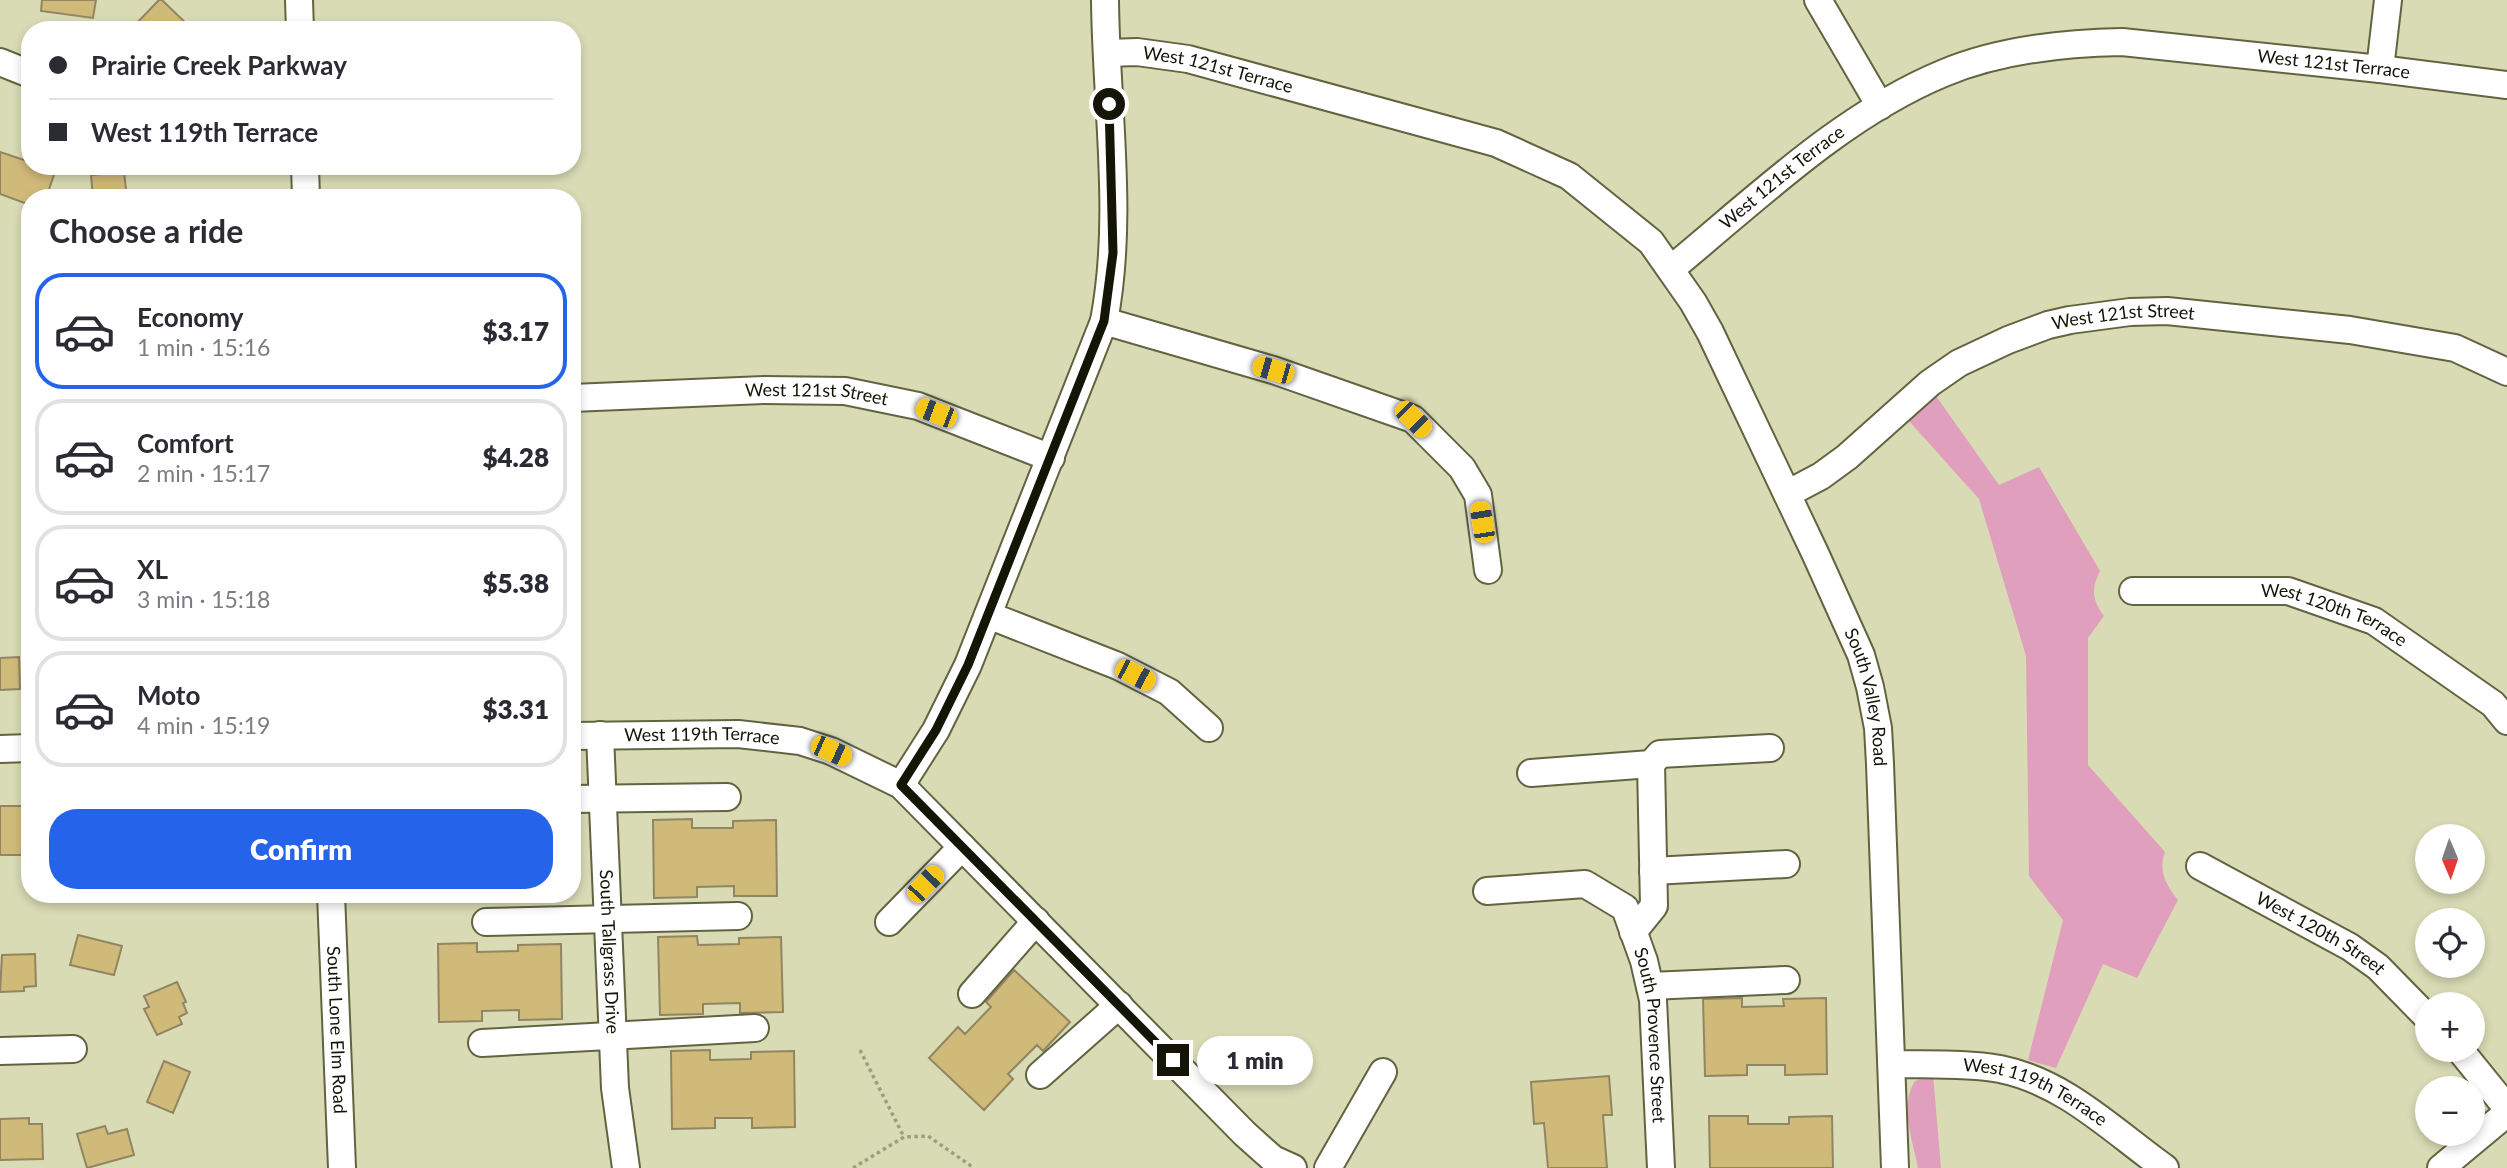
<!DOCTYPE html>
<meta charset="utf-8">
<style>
body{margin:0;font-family:Lato,sans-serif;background:#f2f2f3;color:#2b2b33;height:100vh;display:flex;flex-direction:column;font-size:26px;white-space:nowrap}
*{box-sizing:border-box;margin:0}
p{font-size:23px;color:#7c7c81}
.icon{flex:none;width:38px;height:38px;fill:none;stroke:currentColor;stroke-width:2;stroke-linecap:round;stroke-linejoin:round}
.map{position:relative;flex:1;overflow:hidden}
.details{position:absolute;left:21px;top:189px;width:560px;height:714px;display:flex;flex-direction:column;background:#fff;border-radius:28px;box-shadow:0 4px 10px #0003}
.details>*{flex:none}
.guide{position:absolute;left:21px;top:21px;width:560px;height:154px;border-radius:28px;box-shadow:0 4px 10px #0003;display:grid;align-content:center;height:154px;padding:0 28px;background:#fff}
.needle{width:46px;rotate:178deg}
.controls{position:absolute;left:2415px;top:824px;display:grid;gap:14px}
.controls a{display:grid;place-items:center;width:70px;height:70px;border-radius:50%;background:#fff;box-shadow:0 4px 10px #0003;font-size:35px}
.end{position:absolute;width:32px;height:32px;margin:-16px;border:9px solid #141507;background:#fff;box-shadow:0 0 0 4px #fff}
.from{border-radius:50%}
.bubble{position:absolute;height:49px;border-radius:24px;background:#fff;box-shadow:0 4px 10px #0003;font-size:23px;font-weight:800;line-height:49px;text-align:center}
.car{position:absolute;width:21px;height:42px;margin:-21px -10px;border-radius:9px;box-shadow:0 0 5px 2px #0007;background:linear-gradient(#f5c518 24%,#345 0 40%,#f5c518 0 76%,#345 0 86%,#f5c518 0)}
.guide b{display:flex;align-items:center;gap:24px;height:66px;font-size:26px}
.guide b+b{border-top:2px solid #e1e1e2}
.guide i{width:18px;height:18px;background:#2b2b33}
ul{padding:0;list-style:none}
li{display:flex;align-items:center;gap:21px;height:116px;margin:0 14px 10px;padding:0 14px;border:4px solid #e1e1e2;border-radius:28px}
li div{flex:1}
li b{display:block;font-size:26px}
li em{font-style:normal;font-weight:800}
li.current{border-color:#2563eb}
li>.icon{width:63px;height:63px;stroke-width:1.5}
h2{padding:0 28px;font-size:32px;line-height:84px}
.cta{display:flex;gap:14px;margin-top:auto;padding:14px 28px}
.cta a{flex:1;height:80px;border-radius:28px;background:#2563eb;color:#fff;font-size:28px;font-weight:800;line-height:80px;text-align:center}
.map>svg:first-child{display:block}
.green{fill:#e0a0bd}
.building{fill:#d0ba7a;stroke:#928562;stroke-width:2}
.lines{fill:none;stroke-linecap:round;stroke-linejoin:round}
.minor-casing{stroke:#626441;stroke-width:30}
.path{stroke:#9c9e7f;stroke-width:3.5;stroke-dasharray:3.5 3.5;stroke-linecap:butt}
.minor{stroke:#fff;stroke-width:26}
.route{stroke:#141507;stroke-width:9}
.labels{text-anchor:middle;stroke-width:5;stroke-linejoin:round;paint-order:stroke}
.street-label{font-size:18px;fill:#141507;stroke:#f8fae6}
</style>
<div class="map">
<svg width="2507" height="1168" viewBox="0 0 2507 1168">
<rect width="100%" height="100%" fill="#d8dbb4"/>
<path class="green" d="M1936 396 1999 485 2039 467 2100 571C2091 588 2092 600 2104 616L2088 638V765L2165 852C2158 871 2166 885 2178 900L2137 978 2103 964 2056 1068 2028 1060 2063 920 2029 876 2026 656 1979 499 1909 421Z
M1933 1074 1941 1168H1918C1913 1142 1899 1105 1915 1081Z"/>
<path class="building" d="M42 0H96L93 18 41 11Z
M159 0H162L193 30H130Z
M0 152 30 162V166H57L46 198H30V205L0 194Z
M124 172 127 198H93L91 175Z
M19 657 20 689 0 690V658Z
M0 806H25V846H22V855H0Z
M692 819V828H733V821L776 820 777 896H734V886L697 887V897L654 898 653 820Z
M78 935 122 946 114 975 70 965Z
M697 936 698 945 739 944V938L781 937 783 1012 740 1013V1003L703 1004V1014L660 1015 658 937Z
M477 943V952L518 951V945L561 944 562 1019 519 1020V1010L482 1011V1021L439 1022 438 944Z
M35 954 36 986 24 987V991L0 992 2 955Z
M1014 970 1070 1022 1043 1051 1037 1045 1008 1074 1013 1079 984 1110 929 1058 958 1027 965 1034 991 1007 986 1002Z
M177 982 186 1002 183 1003 187 1013 179 1017 182 1024 157 1035 144 1009 149 1007 144 996Z
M1742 998V1007L1784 1006 1783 999 1826 998 1827 1074 1785 1075V1065H1747V1075L1705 1076 1703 999Z
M710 1050V1060L751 1059V1052L794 1051 795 1127 752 1128V1118H715V1128L672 1129 671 1051Z
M164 1061 190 1072 173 1113 147 1102Z
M1609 1076 1612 1115H1603L1607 1168H1548L1544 1123 1534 1124 1531 1082Z
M1709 1116H1748V1124H1789V1117L1832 1116 1833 1168H1710Z
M29 1118V1124H42L43 1159 0 1160V1119Z
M105 1126 108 1134 127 1129 134 1155 87 1168 77 1134Z"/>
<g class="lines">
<defs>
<g id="minor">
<path d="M299 0 300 30"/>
<path d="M1818 0 1880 106"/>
<path id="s1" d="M1108 53 1137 52 1188 59 1496 143 1569 176 1651 242 1693 302 1710 332 1815 553 1861 655 1870 687 1878 728 1880 764 1895 1168"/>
<path d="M0 62 30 74"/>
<path d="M2380 69 2388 0"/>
<path d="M305 166 306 198"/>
<path id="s2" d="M1671 269C1755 200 1842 115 1944 73 1999 50 2062 43 2122 42L2380 69 2507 85"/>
<path d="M1104 321 1273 370 1413 419 1462 468 1478 495 1488 570"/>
<path id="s3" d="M572 398 764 390 845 391 918 406 1051 458"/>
<path id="s4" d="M1787 494 1821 476 1847 457 1930 383 1959 363 2008 340 2048 325 2070 320 2130 312 2167 311 2350 330 2455 348 2507 372"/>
<path id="s5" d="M2133 591H2288L2374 621 2493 704 2507 721"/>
<path d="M988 615 1118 666 1169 692 1209 728"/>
<path id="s6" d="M600 735 615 1088 626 1168"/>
<path id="s7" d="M572 736 738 734 800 741 831 751 901 785 1245 1134 1273 1159 1293 1168"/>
<path d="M0 749 30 748"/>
<path d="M1531 773 1651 764 1660 754 1770 748"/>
<path d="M901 785 936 730 968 665 1104 321C1124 216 1106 106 1105 0"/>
<path d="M572 799 727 797"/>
<path id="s8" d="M2200 866 2350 947 2378 967 2427 1017"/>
<path d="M1653 871 1786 864"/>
<path id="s9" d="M1487 891 1585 884 1625 908 1644 961 1653 1000 1661 1168"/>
<path id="s10" d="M331 894 342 1168"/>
<path d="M486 922 738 916"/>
<path d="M889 922 962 847"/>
<path d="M1633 932 1654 906 1651 764"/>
<path d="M1650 986 1786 980"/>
<path d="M972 994 1036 921"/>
<path d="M482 1043 755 1028"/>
<path d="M2460 1050 2507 1108"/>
<path d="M0 1051 73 1049"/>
<path id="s11" d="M1892 1064C1928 1065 1965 1063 2000 1069 2065 1082 2113 1131 2165 1168"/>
<path d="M1040 1075 1119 1005"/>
<path d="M1328 1168 1383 1072"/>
<path d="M2441 1168 2507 1113"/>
</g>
</defs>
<use href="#minor" class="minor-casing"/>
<path class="path" d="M860 1050 904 1137
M853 1168 904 1137 928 1136 974 1168"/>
<use href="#minor" class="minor"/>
</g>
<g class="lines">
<path class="route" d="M1109 104 1113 253 1104 321 968 665 936 730 901 785 1173 1060"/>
</g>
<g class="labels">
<g class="street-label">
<text dy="6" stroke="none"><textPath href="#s2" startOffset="732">West 121st Terrace</textPath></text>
<text dy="6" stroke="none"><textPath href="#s1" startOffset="112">West 121st Terrace</textPath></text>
<text dy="6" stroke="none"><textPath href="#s2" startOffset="144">West 121st Terrace</textPath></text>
<text dy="6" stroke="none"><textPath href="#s4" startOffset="390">West 121st Street</textPath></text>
<text dy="6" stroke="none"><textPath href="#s3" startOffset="245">West 121st Street</textPath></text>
<text dy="6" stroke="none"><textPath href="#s5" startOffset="206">West 120th Terrace</textPath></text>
<text dy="6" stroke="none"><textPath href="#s1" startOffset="1092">South Valley Road</textPath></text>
<text dy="6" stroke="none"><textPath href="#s7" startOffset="130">West 119th Terrace</textPath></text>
<text dy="6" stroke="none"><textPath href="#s8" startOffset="138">West 120th Street</textPath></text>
<text dy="6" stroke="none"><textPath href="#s6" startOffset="217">South Tallgrass Drive</textPath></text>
<text dy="6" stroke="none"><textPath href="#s10" startOffset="136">South Lone Elm Road</textPath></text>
<text dy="6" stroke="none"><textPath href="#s9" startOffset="276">South Provence Street</textPath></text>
<text dy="6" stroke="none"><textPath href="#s11" startOffset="149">West 119th Terrace</textPath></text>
</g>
</g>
</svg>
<div class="controls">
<a><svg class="needle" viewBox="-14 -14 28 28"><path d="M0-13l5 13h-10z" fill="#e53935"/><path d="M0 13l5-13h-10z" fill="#7c7c81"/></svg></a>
<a><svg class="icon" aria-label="locate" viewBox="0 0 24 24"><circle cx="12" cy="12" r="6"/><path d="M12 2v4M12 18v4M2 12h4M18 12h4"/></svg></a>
<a>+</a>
<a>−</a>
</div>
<i class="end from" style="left:1109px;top:104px"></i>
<i class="end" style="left:1173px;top:1060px"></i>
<div class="bubble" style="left:1197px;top:1036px;width:116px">1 min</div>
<i class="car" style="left:1273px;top:370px;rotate:286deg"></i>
<i class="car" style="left:936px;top:413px;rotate:291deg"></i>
<i class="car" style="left:1413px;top:419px;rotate:135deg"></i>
<i class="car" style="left:1482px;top:522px;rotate:351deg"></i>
<i class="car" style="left:1135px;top:675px;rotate:117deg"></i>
<i class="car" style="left:831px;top:751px;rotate:114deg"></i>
<i class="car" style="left:925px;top:884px;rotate:44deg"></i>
<div class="guide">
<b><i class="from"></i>Prairie Creek Parkway</b>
<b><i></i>West 119th Terrace</b>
</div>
<section class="details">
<h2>Choose a ride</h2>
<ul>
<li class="current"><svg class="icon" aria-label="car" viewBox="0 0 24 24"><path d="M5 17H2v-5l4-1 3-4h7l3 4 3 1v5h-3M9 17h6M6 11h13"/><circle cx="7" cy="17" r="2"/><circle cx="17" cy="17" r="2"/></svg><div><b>Economy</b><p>1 min · 15:16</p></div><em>$3.17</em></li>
<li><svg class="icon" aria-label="car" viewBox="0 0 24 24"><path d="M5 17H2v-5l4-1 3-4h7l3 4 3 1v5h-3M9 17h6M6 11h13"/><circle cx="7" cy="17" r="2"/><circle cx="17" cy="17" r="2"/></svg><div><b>Comfort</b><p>2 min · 15:17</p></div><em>$4.28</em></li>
<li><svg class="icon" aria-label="car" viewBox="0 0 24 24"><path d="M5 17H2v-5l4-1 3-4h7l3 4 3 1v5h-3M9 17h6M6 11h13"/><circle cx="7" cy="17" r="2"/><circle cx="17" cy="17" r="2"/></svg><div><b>XL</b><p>3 min · 15:18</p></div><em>$5.38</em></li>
<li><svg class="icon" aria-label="car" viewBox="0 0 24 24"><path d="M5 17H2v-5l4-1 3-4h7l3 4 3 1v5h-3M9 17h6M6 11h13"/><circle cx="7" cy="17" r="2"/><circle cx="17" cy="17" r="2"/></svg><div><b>Moto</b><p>4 min · 15:19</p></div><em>$3.31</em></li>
</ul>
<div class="cta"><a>Confirm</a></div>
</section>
</div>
